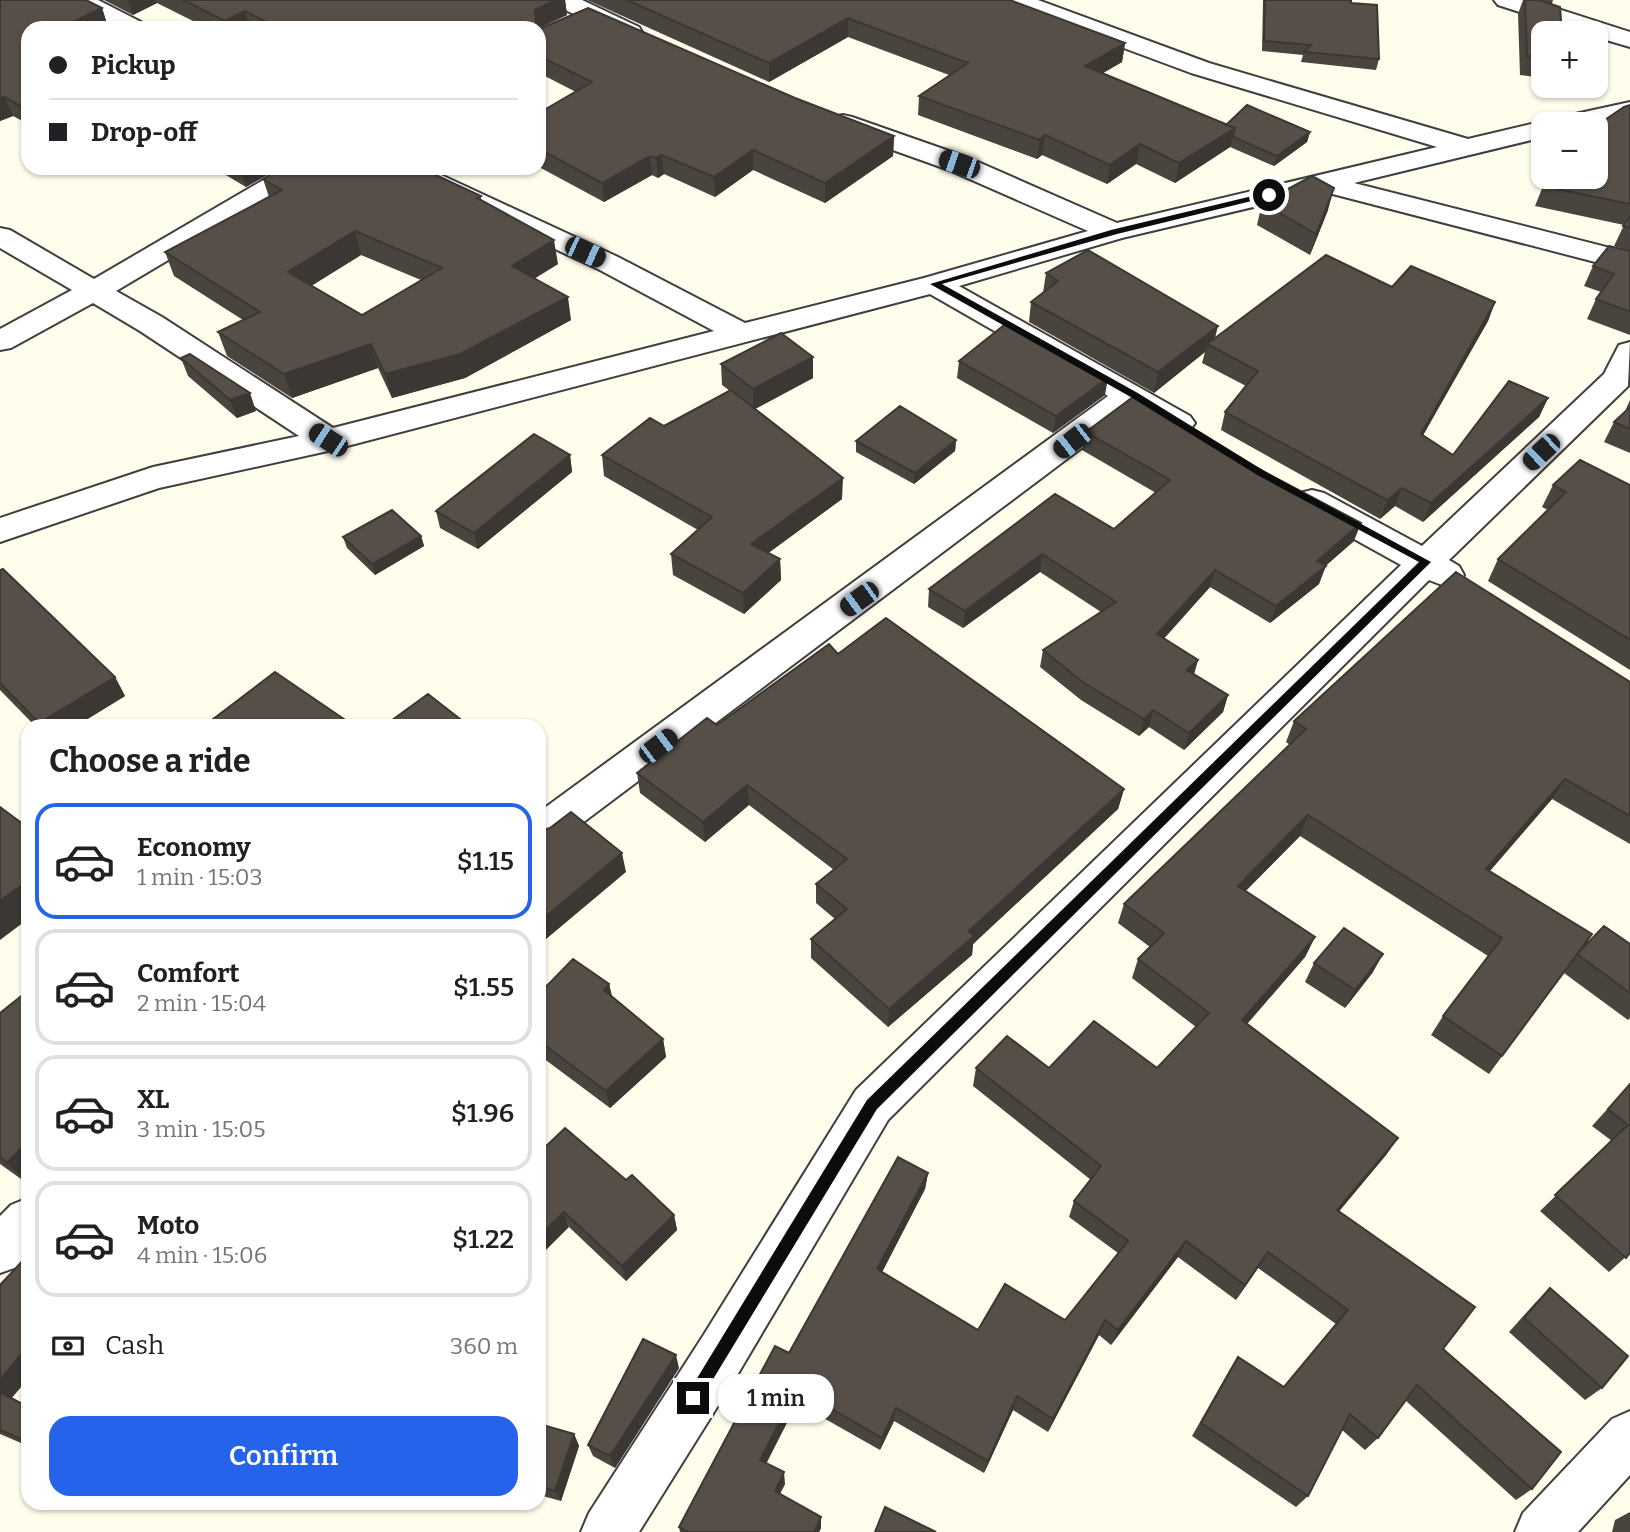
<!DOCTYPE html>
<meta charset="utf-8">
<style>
body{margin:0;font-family:Bitter,serif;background:#f6f6f6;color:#202124;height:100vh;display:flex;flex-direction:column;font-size:26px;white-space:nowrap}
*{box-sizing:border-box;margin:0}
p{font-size:23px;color:#757577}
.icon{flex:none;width:38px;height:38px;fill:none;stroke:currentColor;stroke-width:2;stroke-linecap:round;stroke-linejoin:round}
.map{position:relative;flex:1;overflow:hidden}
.panel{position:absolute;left:21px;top:719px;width:525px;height:791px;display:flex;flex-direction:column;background:#fff;border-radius:21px;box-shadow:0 2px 5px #0004}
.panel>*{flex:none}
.hud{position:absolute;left:21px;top:21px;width:525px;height:154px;border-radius:21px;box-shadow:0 2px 5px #0004;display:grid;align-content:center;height:154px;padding:0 28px;background:#fff}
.buttons{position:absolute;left:1531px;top:21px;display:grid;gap:14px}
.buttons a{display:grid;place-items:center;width:77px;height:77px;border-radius:14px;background:#fff;box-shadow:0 2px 5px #0004;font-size:35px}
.end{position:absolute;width:32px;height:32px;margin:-16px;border:9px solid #0c0c0c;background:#fff;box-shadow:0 0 0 4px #fff}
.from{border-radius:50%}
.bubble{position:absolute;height:49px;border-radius:21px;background:#fff;box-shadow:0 2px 5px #0004;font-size:23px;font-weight:600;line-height:49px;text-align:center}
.car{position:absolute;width:21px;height:42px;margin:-21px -10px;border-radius:9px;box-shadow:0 0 5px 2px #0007;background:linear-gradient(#222 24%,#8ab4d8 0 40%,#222 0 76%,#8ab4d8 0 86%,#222 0)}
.hud b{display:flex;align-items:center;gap:24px;height:66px;font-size:26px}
.hud b+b{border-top:2px solid #e0e0e0}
.hud i{width:18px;height:18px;background:#202124}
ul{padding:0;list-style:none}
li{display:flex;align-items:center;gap:21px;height:116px;margin:0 14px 10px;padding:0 14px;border:4px solid #e0e0e0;border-radius:21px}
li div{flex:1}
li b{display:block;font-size:26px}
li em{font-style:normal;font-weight:600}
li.active{border-color:#2563eb}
li>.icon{width:63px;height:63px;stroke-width:1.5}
h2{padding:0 28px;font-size:32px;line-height:84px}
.pay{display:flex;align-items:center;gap:18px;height:77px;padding:0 28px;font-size:26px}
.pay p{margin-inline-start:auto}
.button{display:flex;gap:14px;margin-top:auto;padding:14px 28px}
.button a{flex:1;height:80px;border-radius:21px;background:#2563eb;color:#fff;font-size:28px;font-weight:600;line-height:80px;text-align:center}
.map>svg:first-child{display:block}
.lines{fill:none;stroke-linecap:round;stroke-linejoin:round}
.street-casing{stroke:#3f3f3f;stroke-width:4}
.street{fill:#fff;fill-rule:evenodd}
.wall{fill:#4a443e;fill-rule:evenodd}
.shaded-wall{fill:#3c3732}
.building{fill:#564f48;stroke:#3c3732;stroke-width:2;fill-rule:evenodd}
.route{fill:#0c0c0c}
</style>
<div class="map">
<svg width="1630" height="1532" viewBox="0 0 1630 1532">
<rect width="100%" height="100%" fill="#fffdec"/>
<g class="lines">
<defs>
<path id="street" d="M68 0H98L143 23 146 28H116L72 5Z
M551 0H582L639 27 642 32 639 37 630 39 621 37 555 5Z
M1004 0H1038L1209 63 1468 139 1544 121 1553 123 1557 118 1630 102V118L1596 125 1544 124V137L1354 183 1630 253V271L1321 191 1122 238 959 286 1190 416 1195 423 1190 430C1168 436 1150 420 1132 410L553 845 539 850V812L1108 396 930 294 328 451 159 488 0 542V518L153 467 299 436 140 331 93 303 11 348 0 350V329L72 290 0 248V228L10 230 94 279 284 168H317L313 174 116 291 162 317 333 428 714 331 598 269 394 174 390 168H426L618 257 745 323 924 278 1088 231 949 170 834 129 830 123 834 117 843 115 852 117 969 158 1117 223 1437 147 1191 73 1008 5Z
M1494 0H1530L1630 32V47L1596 37V33H1584L1498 5Z
M1630 342 1628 386 1449 560 1459 566 1464 575 1459 584 1447 587 1429 580 888 1120 739 1372 639 1532H581L589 1513 703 1336 856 1090 1401 565 1300 509 1295 501 1300 493 1312 490 1324 493 1422 546 1604 374 1619 345Z
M28 1198V1255L17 1267 0 1273V1216L11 1205Z
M1630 1411V1475L1578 1532H1515L1523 1513 1612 1419Z"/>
</defs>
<use href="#street" class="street-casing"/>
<use href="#street" class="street"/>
</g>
<path class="wall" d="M0 0 102 8 108 27 28 28V124L13 116 0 121Z
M104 0H565L567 15 539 28H207L157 3 133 15Z
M587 0H1010L1125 43 1122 62 1103 73 1226 125 1310 132 1307 142 1274 166 1230 147 1175 183 1136 164 1107 184 1042 155 1037 159 918 115 919 96 949 75 848 37 769 82Z
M1263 0H1351V3L1379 59 1376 70 1301 62 1303 55 1262 51Z
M1523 0H1553L1544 33V78L1520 75 1518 14Z
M539 29 795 98 894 136 893 156 825 203 753 170 715 197 664 174 658 178 652 175 604 202 539 167V113L576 92 539 73Z
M1630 105V251L1614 246 1624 225 1535 206 1543 186 1549 179 1544 177H1596Z
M214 168H279L246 187Z
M346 169 481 196V200L558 264 535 278 571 320 465 378 392 398 378 368 292 398 227 356 218 332 243 320 174 276 165 252 269 197 263 179ZM361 255 421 280 362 315 311 286Z
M1262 203 1328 210 1310 255 1257 225Z
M1630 251V335L1587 319 1596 299 1601 292 1584 286 1593 266Z
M1046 273 1214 339 1392 287 1495 302 1488 321 1423 435 1453 455 1548 398 1539 417 1423 522 1395 506 1380 519 1221 430 1225 412 1246 386 1202 363 1205 352 1154 393 1029 322 1031 302 1043 293Z
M181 358 256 411 237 418 188 376Z
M959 361 1105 395 1053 433 957 378Z
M721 364 813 378 755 409 842 499 768 553 780 559 781 580 744 614 673 575 671 554 698 530 604 476 602 455 664 426 730 391 722 385Z
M1630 400V453L1604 442 1614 422 1627 410 1626 409Z
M1086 432 1354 541 1325 566 1319 584 1270 623 1210 587 1164 638 1198 660 1194 674 1228 695 1223 712 1184 750 1149 727 1139 736 1081 700 1040 667 1043 650 1101 612 1040 572 963 628 928 607 929 589 1114 529 1156 493 1082 450Z
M956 440 955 451 914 484 856 452V441Z
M570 455 572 472 478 549 440 528 436 511Z
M1553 485H1630V670L1488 581 1498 559 1548 510 1542 507Z
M421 536 424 546 375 575 347 548 343 537Z
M0 570 115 677 125 696 76 726H35L0 690Z
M838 654 1124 789 1118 809 973 944 972 955 888 1027 811 958V939L835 919 816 903V884L834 870 749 805 705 842 640 793 637 773Z
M1630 682V844L1552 799 1490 871 1592 934 1489 1074 1431 1035 1443 1016 1488 956 1300 836 1245 891 1315 937 1305 957 1247 1024 1398 1138 1386 1155 1339 1211 1443 1349 1532 1489 1516 1500 1405 1400 1378 1438 1365 1450 1342 1430 1308 1496 1296 1507 1192 1436 1229 1371 1238 1357 1284 1387 1336 1324 1258 1268 1236 1300 1178 1257 1111 1345 1099 1335 1048 1432 1013 1410 984 1473 894 1421 880 1450 797 1403 766 1463 785 1484 780 1494 821 1517V1528L819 1532H680L679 1527 789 1353 928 1173 925 1189 882 1272 978 1330 1065 1320 1118 1253 1069 1217 1074 1201 1091 1180 973 1086 976 1068H1157L1196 1027 1132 978 1138 959 1150 947 1118 923 1124 904 1290 745 1286 742 1294 721Z
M1630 944V1018L1628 1020 1564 973 1577 954Z
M1314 963 1373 972 1345 1008 1305 982Z
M609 984 612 996 663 1039 666 1057 610 1108 539 1055V994Z
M0 1013 28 1184 0 1164Z
M1630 1084V1253L1609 1272 1540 1211 1612 1141 1592 1126Z
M539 1153 626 1180 674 1215 677 1230 626 1281 569 1227Z
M0 1285 12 1398 28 1407V1446L0 1434Z
M1550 1288 1602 1388 1585 1400 1509 1332 1535 1303Z
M679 1368 615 1468 593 1456 588 1445Z
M539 1424 574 1434 579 1446 561 1501 539 1495Z
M1630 1512V1532H1612L1615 1520Z"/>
<path class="shaded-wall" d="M128 0H156L157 3 133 15Z
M556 0H565L567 15 539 28H536L535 10Z
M102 8 108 27 106 28H60Z
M245 11 250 28H227L225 21Z
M848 18V37L769 82V63Z
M1125 43 1122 62 1082 85 1085 66Z
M4 97 13 116 0 121V99Z
M1235 128 1230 147 1175 183 1179 163Z
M1310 132 1307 142 1274 166 1277 156Z
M1045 135 1042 155 1037 159 1040 140Z
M894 136 893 156 825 203V183Z
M1140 144 1136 164 1107 184 1110 165Z
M753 150V170L715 197 714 177Z
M662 155 664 174 658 178 656 158Z
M650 156 652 175 604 202 602 183Z
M240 168H279L246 187Z
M1334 188 1328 210 1310 255 1316 234Z
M355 231 361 255 295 296 288 272Z
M554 240 558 264 516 290 512 266Z
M568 297 571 320 465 378 392 398 385 374Z
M1495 302 1488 321 1413 453 1421 434Z
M1218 326 1213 346 1207 344 1205 352 1154 393 1158 372Z
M371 344 378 368 292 398 284 374Z
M813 357V378L753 410V389Z
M1108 378 1105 395 1053 433 1056 416Z
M250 393 256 411 237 418 230 400Z
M1548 398 1539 417 1423 522 1431 503Z
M956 440 955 451 914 484 915 473Z
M570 455 572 472 478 549 474 533Z
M843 478 842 499 752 565 751 544Z
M1402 488 1395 506 1380 519 1387 500Z
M1361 523 1354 541 1313 577 1326 566 1319 584 1270 623 1276 606 1317 561Z
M421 536 424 546 375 575 372 564Z
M1042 554 1040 572 963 628 965 611Z
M780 559 781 580 744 614 743 593Z
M1215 570 1210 587 1153 651 1157 634Z
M1198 660 1193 677 1187 670Z
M115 677 125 696 76 726H40L39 723Z
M1228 695 1223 712 1184 750 1189 733Z
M1153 710 1149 727 1139 736 1144 719Z
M1565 779 1552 799 1474 889 1486 869Z
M539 783 544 803 539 809Z
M747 785 749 805 705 842 703 822Z
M1124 789 1118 809 973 944 972 955 888 1027 889 1009 969 931Z
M1308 815 1300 836 1231 906 1238 886Z
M622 853 626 872 539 945V922Z
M28 881V919L0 940V901Z
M1315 937 1305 957 1234 1039 1242 1020Z
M1383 954 1373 972 1345 1008 1355 990Z
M609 984 613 1002 604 990Z
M663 1039 666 1057 610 1108 606 1091Z
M1398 1138 1386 1155 1327 1226 1337 1210Z
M28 1141V1184L7 1163Z
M928 1173 925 1189 876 1284 877 1269Z
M564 1212 569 1227 539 1257V1236Z
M674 1215 677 1230 626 1281 622 1266Z
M1186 1241 1178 1257 1111 1345 1118 1330Z
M1268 1252 1258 1268 1236 1300 1245 1285Z
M1105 1320 1099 1335 1048 1432 1053 1419Z
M28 1346V1379L10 1400 0 1393V1380Z
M676 1355 679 1368 615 1468 610 1456Z
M797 1389V1403L762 1472 760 1460Z
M1017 1396 1013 1410 984 1473 988 1461Z
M896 1408 894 1421 880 1450 882 1438Z
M574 1434 579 1446 561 1501 555 1491Z
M784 1472 785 1484 775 1502V1491Z
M821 1517V1528L819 1532H814Z"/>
<path class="building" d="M0 0H86L102 8 60 28H28V110L4 97 0 99Z
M183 0H556L535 10 536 28H483L478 26 472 28H278L245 11 225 21Z
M627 0H1010L1125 43 1085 66 1235 128 1179 163 1140 144 1110 165 1045 135 1040 140 919 96 968 63 848 18 769 63Z
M1265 0H1351V3L1377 5 1379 59 1304 52 1311 45 1264 41Z
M1525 0H1539L1560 7 1562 33H1544V58L1527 56Z
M588 8 795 98 894 136 825 183 753 150 714 177 662 155 656 158 650 156 602 183 539 149V113L592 82 539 56V29Z
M1247 105 1310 132 1277 156 1233 137 1235 128 1226 125Z
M1630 105V204L1543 186 1550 177H1596V126L1624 107Z
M282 168H344L346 169 349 168H421L481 196 477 198 554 240 512 266 568 297 460 354 385 374 371 344 284 374 218 332 260 312 165 252 282 190 263 179ZM355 231 442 268 362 315 288 272Z
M1312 176 1334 188 1316 234 1262 203Z
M1630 217V228L1623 226Z
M1609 246 1630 251V312L1596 299 1614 274 1593 266Z
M1088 250 1218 326 1158 372 1031 302 1058 281 1046 273Z
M1326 255 1392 287 1411 266 1495 302 1421 434 1453 455 1509 381 1548 398 1431 503 1402 488 1387 500 1225 412 1258 371 1207 344Z
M1008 322 1108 378 1056 416 959 361Z
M781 333 813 357 753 389 721 364Z
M190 354 250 393 230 400 181 358Z
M731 390 843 478 751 544 780 559 743 593 671 554 712 517 602 455 650 418 664 426Z
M1137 394 1255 467 1361 523 1317 561 1326 566 1276 606 1215 570 1157 634 1198 660 1187 670 1228 695 1189 733 1153 710 1144 719 1084 683 1043 650 1116 602 1042 554 965 611 929 589 1055 494 1114 529 1170 480 1086 432Z
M900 406 956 440 915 473 856 441Z
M1630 407V429L1614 422Z
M534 434 570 455 474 533 436 511Z
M1580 460 1630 485V640L1498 559 1566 492 1553 485Z
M392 510 421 536 372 564 343 537Z
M3 569 115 677 39 723 0 683V570Z
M1456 572 1630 682V816L1565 779 1486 869 1592 934 1502 1056 1443 1016 1502 938 1308 815 1238 886 1315 937 1242 1020 1398 1138 1337 1210 1475 1307 1443 1349 1561 1452 1532 1489 1417 1385 1378 1438 1350 1414 1308 1496 1201 1423 1238 1357 1284 1387 1348 1310 1268 1252 1245 1285 1186 1241 1118 1330 1105 1320 1053 1419 1017 1396 988 1461 896 1408 882 1438 797 1389 760 1460 784 1472 775 1491 821 1517 814 1532H688L679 1527 775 1346 789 1353 898 1157 928 1173 877 1269 978 1330 1005 1284 1065 1320 1128 1241 1074 1201 1101 1166 976 1068 1007 1036 1049 1068 1094 1021 1157 1068 1209 1013 1138 959 1164 933 1124 904 1306 729 1294 721Z
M886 618 1124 789 969 931 974 936 889 1009 811 939 847 909 816 884 847 859 747 785 703 822 637 773 707 718 717 725 829 644 838 654Z
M275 672 354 726H204Z
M428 694 469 726H384Z
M0 807 27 827H28V881L0 901Z
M571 812 622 853 539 922V831L550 828Z
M1604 926 1630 944V993L1577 954Z
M1344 928 1383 954 1355 990 1314 963Z
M573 959 609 984 604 990 663 1039 606 1091 539 1041V994Z
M25 993 28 996V1141L7 1163 0 1157V1013Z
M1630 1084V1253L1626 1258 1555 1195 1628 1125 1608 1109Z
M565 1128 626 1180 632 1175 674 1215 622 1266 564 1212 539 1236V1153Z
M28 1255V1346L0 1380V1285Z
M1550 1288 1628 1356 1602 1388 1524 1318Z
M643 1339 676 1355 610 1456 588 1445Z
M0 1392 28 1407V1442L0 1430Z
M539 1424 574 1434 555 1491 539 1486Z
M885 1507 936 1532H875Z"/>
<path class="route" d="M1269 192 1272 196 1117 234 942 284 1136 392 1266 472 1431 562 877 1109 698 1404 693 1406 688 1404 685 1398 688 1393 867 1100 1419 562 1259 476 1129 396 930 284 1111 230Z"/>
</svg>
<div class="buttons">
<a>+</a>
<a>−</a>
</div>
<i class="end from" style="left:1269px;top:195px"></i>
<i class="end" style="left:693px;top:1398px"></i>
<div class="bubble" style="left:718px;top:1374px;width:116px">1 min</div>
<i class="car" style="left:959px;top:164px;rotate:289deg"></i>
<i class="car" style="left:585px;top:252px;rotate:115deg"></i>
<i class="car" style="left:328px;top:440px;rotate:303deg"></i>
<i class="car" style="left:1072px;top:441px;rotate:232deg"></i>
<i class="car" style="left:1541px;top:452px;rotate:227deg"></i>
<i class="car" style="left:859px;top:599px;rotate:234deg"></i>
<i class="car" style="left:658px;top:746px;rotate:53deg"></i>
<div class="hud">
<b><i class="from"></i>Pickup</b>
<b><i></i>Drop-off</b>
</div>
<section class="panel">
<h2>Choose a ride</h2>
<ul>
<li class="active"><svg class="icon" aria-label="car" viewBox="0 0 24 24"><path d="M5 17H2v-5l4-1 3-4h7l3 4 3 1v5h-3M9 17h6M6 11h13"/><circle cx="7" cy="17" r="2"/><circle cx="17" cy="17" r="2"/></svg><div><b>Economy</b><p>1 min · 15:03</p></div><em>$1.15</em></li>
<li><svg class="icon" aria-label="car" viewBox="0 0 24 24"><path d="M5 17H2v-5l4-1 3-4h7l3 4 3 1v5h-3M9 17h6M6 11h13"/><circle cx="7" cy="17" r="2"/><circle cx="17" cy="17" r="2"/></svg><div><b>Comfort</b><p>2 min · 15:04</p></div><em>$1.55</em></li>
<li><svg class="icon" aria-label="car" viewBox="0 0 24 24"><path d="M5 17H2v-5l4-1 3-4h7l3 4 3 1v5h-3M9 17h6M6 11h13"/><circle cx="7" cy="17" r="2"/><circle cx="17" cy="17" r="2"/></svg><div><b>XL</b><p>3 min · 15:05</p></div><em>$1.96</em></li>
<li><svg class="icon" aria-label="car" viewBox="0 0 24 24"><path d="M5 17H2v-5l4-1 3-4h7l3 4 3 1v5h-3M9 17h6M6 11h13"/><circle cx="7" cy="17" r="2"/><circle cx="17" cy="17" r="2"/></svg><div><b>Moto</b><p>4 min · 15:06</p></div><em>$1.22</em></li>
</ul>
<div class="pay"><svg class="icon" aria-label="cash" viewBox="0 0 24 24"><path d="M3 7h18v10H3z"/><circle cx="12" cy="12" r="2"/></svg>Cash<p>360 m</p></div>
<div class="button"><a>Confirm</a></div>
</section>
</div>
